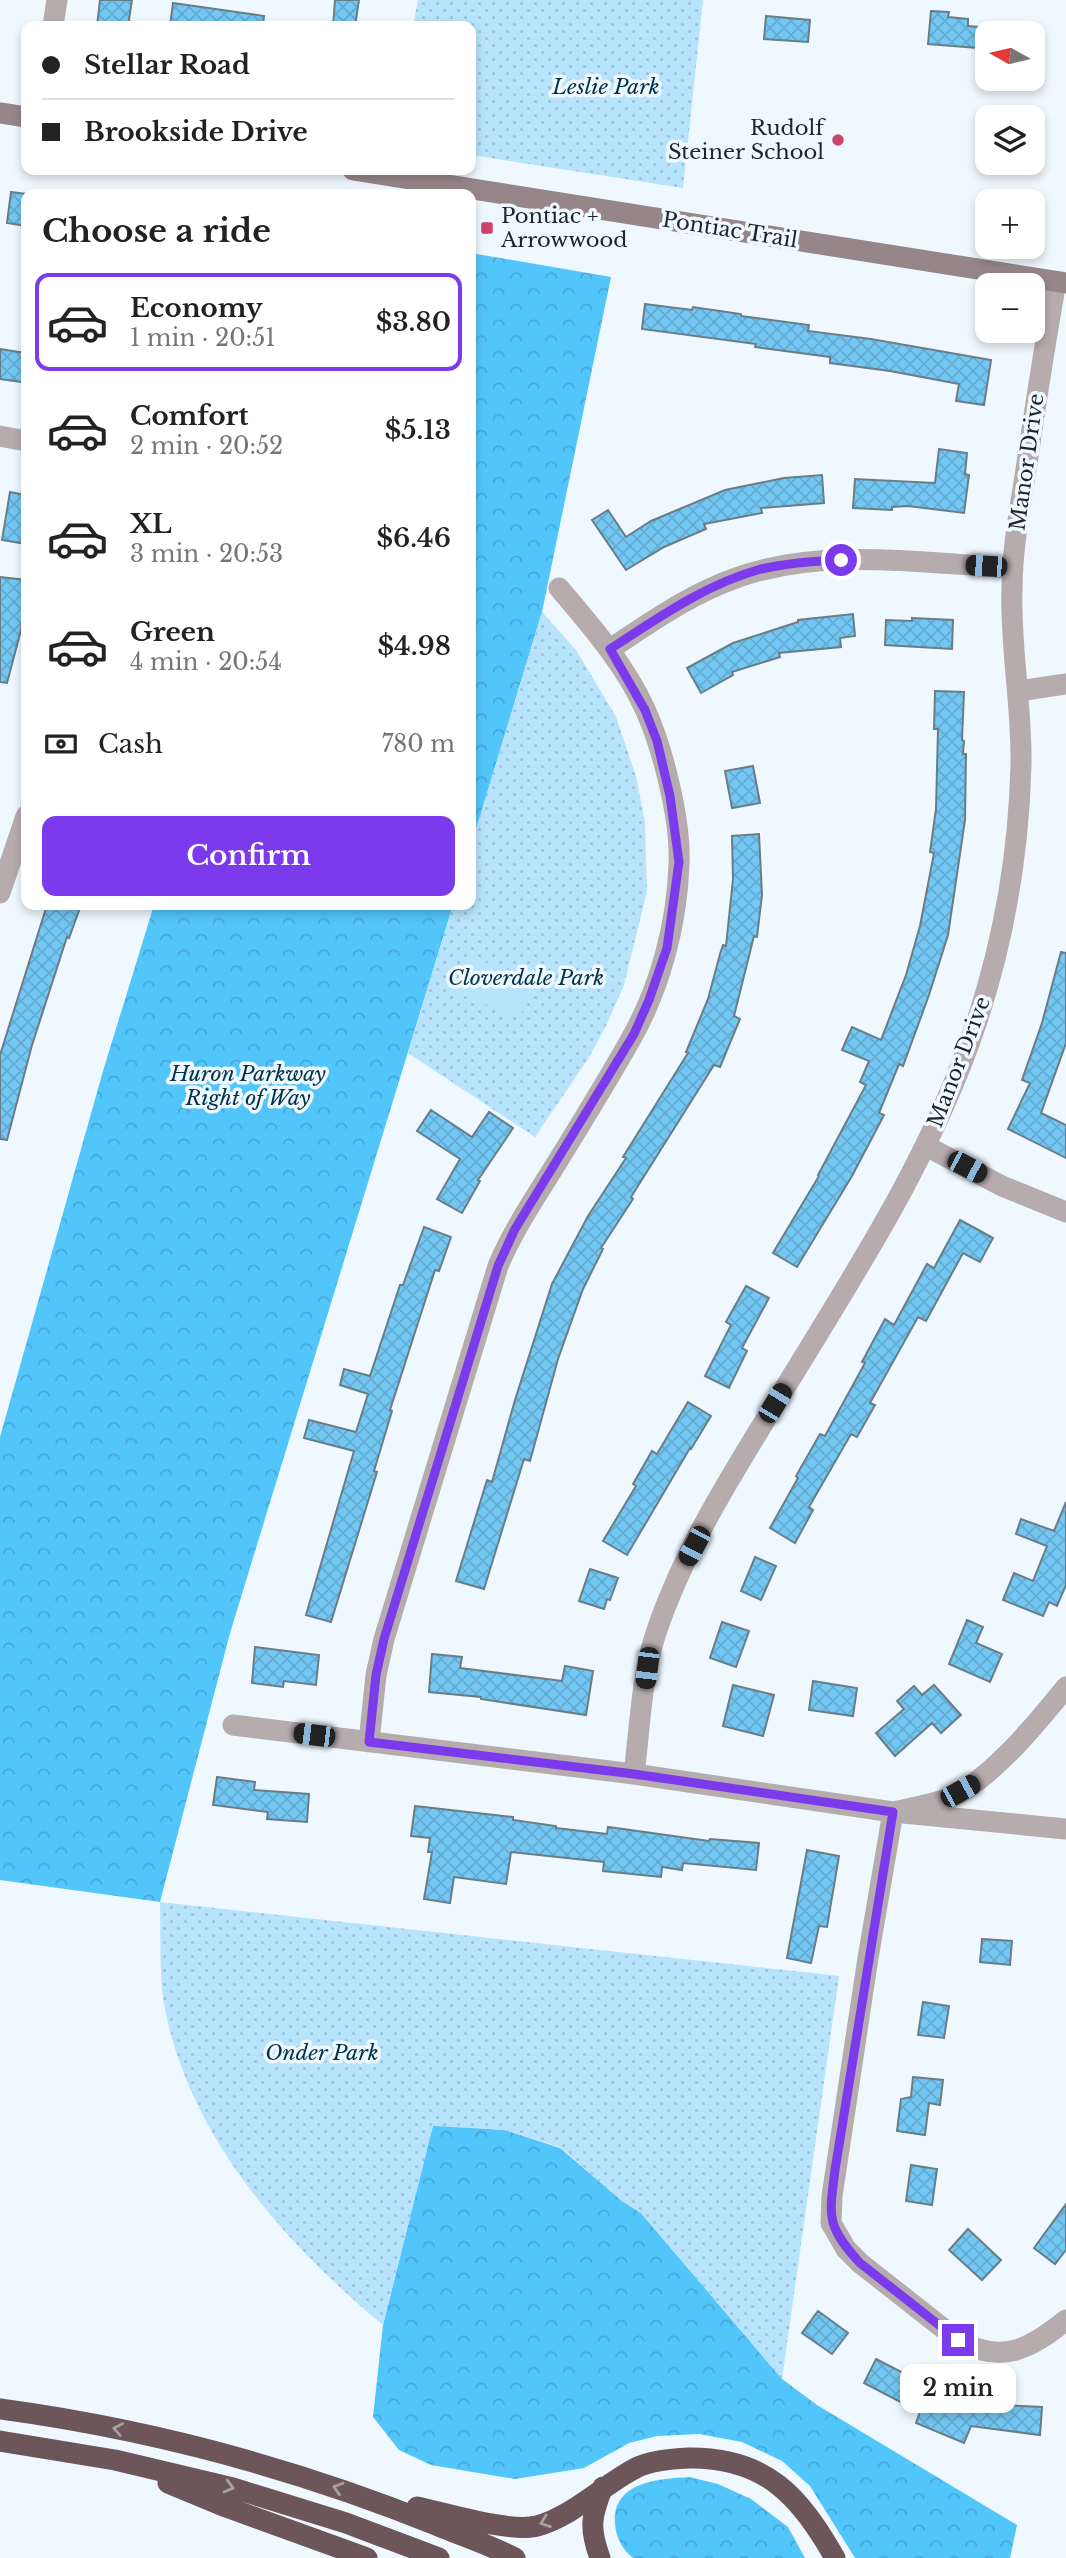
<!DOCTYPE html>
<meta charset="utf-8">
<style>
body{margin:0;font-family:"Libre Baskerville",serif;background:#f6f6f6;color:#222;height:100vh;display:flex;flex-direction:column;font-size:26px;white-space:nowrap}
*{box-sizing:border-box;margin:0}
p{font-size:23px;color:#767676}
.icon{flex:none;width:38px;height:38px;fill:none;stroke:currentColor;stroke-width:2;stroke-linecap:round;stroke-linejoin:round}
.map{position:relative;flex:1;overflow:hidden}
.details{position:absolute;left:21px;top:189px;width:455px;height:721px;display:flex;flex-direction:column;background:#fff;border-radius:14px;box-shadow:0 4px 10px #0003}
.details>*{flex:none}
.guide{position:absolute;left:21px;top:21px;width:455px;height:154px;border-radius:14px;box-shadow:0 4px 10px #0003;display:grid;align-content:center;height:154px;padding:0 21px;background:#fff}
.needle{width:46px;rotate:278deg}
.controls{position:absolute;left:975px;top:21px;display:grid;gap:14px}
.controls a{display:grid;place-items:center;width:70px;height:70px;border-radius:14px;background:#fff;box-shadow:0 4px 10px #0003;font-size:35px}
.end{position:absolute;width:32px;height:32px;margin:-16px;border:9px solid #7c3aed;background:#fff;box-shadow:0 0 0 4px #fff}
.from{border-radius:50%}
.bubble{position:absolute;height:49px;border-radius:14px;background:#fff;box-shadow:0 4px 10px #0003;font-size:23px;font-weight:600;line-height:49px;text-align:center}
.car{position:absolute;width:21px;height:42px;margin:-21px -10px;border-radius:9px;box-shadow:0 0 5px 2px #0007;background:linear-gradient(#222 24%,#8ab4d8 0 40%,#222 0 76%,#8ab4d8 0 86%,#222 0)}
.guide b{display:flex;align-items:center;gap:24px;height:66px;font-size:26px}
.guide b+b{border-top:2px solid #e0e0e0}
.guide i{width:18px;height:18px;background:#222}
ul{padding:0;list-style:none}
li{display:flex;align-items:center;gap:21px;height:98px;margin:0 14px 10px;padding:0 7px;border:4px solid transparent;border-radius:14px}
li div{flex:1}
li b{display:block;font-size:26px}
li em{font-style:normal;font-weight:600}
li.selected{border-color:#7c3aed}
li>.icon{width:63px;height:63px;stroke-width:1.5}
h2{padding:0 21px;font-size:32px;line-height:84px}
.pay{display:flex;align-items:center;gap:18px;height:77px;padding:0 21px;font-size:26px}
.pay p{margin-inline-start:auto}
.button{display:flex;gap:14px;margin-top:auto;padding:14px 21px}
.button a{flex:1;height:80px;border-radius:14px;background:#7c3aed;color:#fff;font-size:28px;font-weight:600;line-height:80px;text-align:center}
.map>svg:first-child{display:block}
.forest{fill:url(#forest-crowns)}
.park{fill:url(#park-dots)}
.pitch{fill:#b7e3fc}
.building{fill:url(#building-cross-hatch);stroke:#697d88;stroke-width:2}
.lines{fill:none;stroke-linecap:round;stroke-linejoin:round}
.minor{stroke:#b6abad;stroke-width:21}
.secondary{stroke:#968689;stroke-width:21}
.motorway{stroke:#6c565a;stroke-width:21}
.oneway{stroke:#a79fa4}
.route{stroke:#7c3aed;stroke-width:9}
.poi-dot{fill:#ce416d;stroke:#eff8fe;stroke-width:2.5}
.labels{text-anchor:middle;stroke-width:7;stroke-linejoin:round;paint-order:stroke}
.park-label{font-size:21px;font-style:italic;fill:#003349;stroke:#eff8fe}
.poi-label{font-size:21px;fill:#1c2529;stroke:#eff8fe;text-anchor:end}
.street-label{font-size:21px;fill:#1c2529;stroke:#eff8fe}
</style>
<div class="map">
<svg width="1066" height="2558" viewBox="0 0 1066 2558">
<defs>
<pattern id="forest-crowns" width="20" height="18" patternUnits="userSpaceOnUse" patternTransform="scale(1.75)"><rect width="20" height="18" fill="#52c5fb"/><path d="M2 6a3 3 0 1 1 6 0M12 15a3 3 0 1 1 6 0" fill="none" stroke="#47a9d7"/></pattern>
<pattern id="park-dots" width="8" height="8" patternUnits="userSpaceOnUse" patternTransform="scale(1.75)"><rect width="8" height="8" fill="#b7e3fc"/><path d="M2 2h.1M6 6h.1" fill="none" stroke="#9dc3d8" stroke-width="1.8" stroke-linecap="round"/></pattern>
<pattern id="building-cross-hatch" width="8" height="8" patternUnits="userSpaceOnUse" patternTransform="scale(1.75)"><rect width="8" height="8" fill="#73c7f3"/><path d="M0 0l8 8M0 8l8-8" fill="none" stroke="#63abd0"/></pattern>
</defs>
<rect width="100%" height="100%" fill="#eff8fe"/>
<path class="forest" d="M471 253 611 277 542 612 471 846Z
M154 905H453L230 1633 160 1902 0 1880V1437L103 1071Z
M433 2125 505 2130 560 2148 622 2201 641 2213 782 2379 817 2405 1017 2525 1010 2558H855L810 2486 782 2461 742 2442 699 2434 657 2436 629 2443 584 2468 515 2479 431 2465 399 2450 373 2417 383 2325Z
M689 2477 718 2484 751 2499 788 2527 805 2558H633C623 2550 616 2538 615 2524 612 2482 657 2479 689 2477Z"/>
<path class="park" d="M418 0H703L683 188 471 155V26H413Z
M542 612 576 650 616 717 636 776 645 823 647 891 624 985 606 1026 588 1059 535 1137 408 1053 453 905H471V846Z
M160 1902 839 1976 782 2379 641 2213 622 2201 560 2147 505 2130 433 2126 383 2325C284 2243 188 2135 164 2004 159 1971 161 1935 160 1902Z"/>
<path class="pitch" d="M470 957 537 979 519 1018 455 992Z"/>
<path class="building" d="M100 0H132L128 26H97Z
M335 0H359L355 26H333Z
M173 3 264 16 263 26H170Z
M931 11 949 12 948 17 968 19V26L979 27 977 48 928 44Z
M766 16 810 20 808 42 764 39Z
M11 192 26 194V226L7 223Z
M645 304 692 310 693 307 741 314V316L809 325 808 331 871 339 991 360 984 405 956 401 959 384 890 371 830 363V357L755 347 756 344 642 329Z
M0 349 26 353 22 382 0 379Z
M939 449 967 453 965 474 969 475 964 513 908 506 892 507V510L853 508 855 479 935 483Z
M822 475 824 503 761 508 762 513 704 524 706 529 664 547 626 570 592 520 608 510 626 537 651 521 725 490 784 478Z
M10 492 26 495V544L2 540Z
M0 577 26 580 21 630 7 683 0 682Z
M853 614 855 636 840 638 841 647 779 653 780 657 732 672 733 675 701 693 687 668 733 643 798 622V620Z
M912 618 953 620 952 649 885 645 886 620 912 621Z
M935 691 964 692 962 740 964 741 963 754H966L965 820 948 935 929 995 903 1066 899 1064 879 1113 884 1115 852 1176 797 1267 773 1253 819 1176 818 1175 866 1085 860 1082 869 1061 842 1050 852 1027 881 1040 906 975 920 926 934 853 930 852 936 809 938 729H934Z
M753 766 760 803 732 808 725 771Z
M759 834 762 895 757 937 754 936 734 1016 740 1019 720 1067 714 1065 631 1197 633 1199 601 1248 603 1249 583 1289 558 1359 530 1461 524 1459 484 1589 456 1581 487 1480 492 1482 515 1400 552 1284 588 1216 626 1158 623 1157 688 1053 686 1052 708 999 720 954 723 945 726 946 733 879 732 836Z
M47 905H81L69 938 67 937 32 1045 7 1140 0 1139V1055Z
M1061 952 1066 953V1043L1041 1113 1066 1125V1158L1008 1129 1030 1083 1022 1080 1042 1023Z
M431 1110 472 1137 489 1112 513 1128 478 1180 480 1181 462 1213 437 1199 460 1159 417 1131Z
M960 1220 993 1238 980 1262 963 1253 926 1321 918 1317 870 1403 875 1405 857 1437 851 1434 809 1507 813 1510 795 1543 770 1528 798 1478 796 1476 820 1434 825 1436 865 1363 862 1362 885 1319 894 1325 927 1264 934 1268Z
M424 1227 451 1237 439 1271 435 1270 390 1410 392 1411 374 1471 377 1472 331 1622 306 1615 354 1451 304 1438 309 1420 356 1432 368 1394 340 1385 344 1369 370 1376 400 1285H403Z
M746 1286 769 1298 742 1348 747 1351 729 1388 705 1376 731 1325 726 1322Z
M688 1402 711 1416 691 1449 690 1448 627 1555 603 1541 636 1486 633 1484 652 1451 657 1454Z
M1066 1502V1585L1057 1606 1049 1602 1043 1616 1003 1600 1014 1573 1033 1581 1047 1546 1016 1534 1021 1519 1054 1531Z
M755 1557 776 1566 761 1600 741 1591Z
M590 1569 618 1578 610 1600 607 1599 604 1609 579 1601Z
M967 1620 983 1627 976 1643 1002 1654 990 1682 949 1664Z
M722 1622 749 1631 736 1667 710 1658Z
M255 1647 319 1655 316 1685 284 1681 283 1687 252 1683Z
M432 1654 462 1657 460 1668 562 1681 565 1666 593 1671 586 1715 481 1699V1697L429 1692Z
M813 1681 857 1688 853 1716 809 1710Z
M733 1685 774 1695 763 1736 723 1726Z
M934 1685 961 1715 941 1733 932 1723 895 1756 876 1733 904 1709 897 1701 914 1686 922 1695Z
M217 1777 255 1782 254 1790 309 1794 307 1822 267 1819 268 1812 213 1805Z
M415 1806 513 1817V1820L556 1826V1828L607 1834 608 1827 709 1841 710 1839 759 1843 756 1870 683 1863 682 1870 662 1867 661 1877 603 1871 604 1862 511 1852 506 1884 454 1877 450 1903 424 1899 432 1852H428L430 1838 411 1836Z
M807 1850 839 1856 827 1927 819 1926 811 1963 787 1958Z
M982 1939 1012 1941 1010 1965 980 1962Z
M923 2002 949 2006 944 2038 918 2035Z
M913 2077 943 2080 940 2105 929 2103 925 2135 897 2131 901 2099 911 2097Z
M911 2165 937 2169 932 2205 906 2201Z
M1066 2204V2250L1055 2264 1034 2248Z
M968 2229 1001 2260 982 2280 949 2250Z
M818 2311 848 2333 832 2354 802 2333Z
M876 2359 909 2376 905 2384 939 2398 942 2391 980 2404 1042 2407 1040 2435 971 2426 964 2443 916 2423 920 2412 864 2383Z"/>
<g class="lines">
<path class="minor" d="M53 26 57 0
M0 436 26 441
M610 649C650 623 690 594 736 578 820 547 924 563 1013 568
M1019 691 1066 684
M0 893 26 816
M926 1146 1002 1186 1066 1212
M1066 1687C1037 1723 989 1782 947 1799 930 1805 911 1808 893 1812L868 1958 832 2196 831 2223 846 2249 860 2263 958 2340C1002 2365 1030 2349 1066 2320
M233 1725 634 1774 893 1812 1066 1829
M369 1742 376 1675 384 1639 498 1266C513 1230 535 1198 556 1164 582 1122 608 1080 632 1037 661 985 677 923 679 864 681 820 663 749 645 709 624 663 591 626 559 588
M634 1774C640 1728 641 1678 656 1633 682 1555 726 1484 769 1414 845 1288 930 1163 977 1021 1004 939 1019 851 1021 764 1022 705 1010 647 1012 589 1012 547 1021 504 1027 463 1036 402 1045 342 1056 282"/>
<path class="secondary" d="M0 113 26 117
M353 170 1066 283"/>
<path class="motorway" d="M0 2409C149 2429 297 2469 436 2525 462 2536 490 2545 515 2558
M0 2441 115 2460 233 2488 346 2523 439 2558
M168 2483 226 2507 367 2558
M417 2507C445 2513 511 2533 537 2526 573 2516 602 2486 634 2469 650 2460 673 2459 691 2458 767 2458 800 2497 835 2558
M600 2558C589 2528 591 2516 603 2487"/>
</g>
<defs><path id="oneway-chevron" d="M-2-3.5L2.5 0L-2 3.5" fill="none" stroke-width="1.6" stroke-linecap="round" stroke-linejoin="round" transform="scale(1.75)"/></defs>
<g class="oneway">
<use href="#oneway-chevron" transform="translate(118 2429) rotate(-169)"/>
<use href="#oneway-chevron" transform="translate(229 2487) rotate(15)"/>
<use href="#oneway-chevron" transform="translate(338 2488) rotate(-163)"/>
<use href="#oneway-chevron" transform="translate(545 2522) rotate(160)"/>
</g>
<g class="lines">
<path class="route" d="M841 560C814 561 788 563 761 569 706 584 658 618 610 649L645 710 657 741 670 796 679 862 667 948 649 1000 634 1034 515 1229 498 1266 384 1639 376 1675 369 1742 634 1774 893 1812 835 2170C829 2217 826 2226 860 2263L958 2340"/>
</g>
<g class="poi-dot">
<circle cx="838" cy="140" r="7"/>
<rect x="480" y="221" width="14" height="14" rx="3.5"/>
</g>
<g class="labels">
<g class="park-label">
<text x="606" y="94">Leslie Park</text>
<text x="526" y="985">Cloverdale Park</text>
<text x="248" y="1081">Huron Parkway<tspan x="248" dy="24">Right of Way</tspan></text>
<text x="322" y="2060">Onder Park</text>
</g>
<g class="poi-label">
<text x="824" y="135">Rudolf<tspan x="824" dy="24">Steiner School</tspan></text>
<text x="501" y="223" text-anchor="start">Pontiac +<tspan x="501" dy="24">Arrowwood</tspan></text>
</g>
<g class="street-label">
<text transform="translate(730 230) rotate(9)" y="7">Pontiac Trail</text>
<text transform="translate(1027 462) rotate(-82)" y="7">Manor Drive</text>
<text transform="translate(959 1062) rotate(-69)" y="7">Manor Drive</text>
</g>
</g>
</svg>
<div class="controls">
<a><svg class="needle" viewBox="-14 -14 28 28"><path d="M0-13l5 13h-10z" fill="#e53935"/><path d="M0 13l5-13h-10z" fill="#767676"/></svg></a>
<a><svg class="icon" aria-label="layers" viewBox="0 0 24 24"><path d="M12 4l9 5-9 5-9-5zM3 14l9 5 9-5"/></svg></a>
<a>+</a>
<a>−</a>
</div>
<i class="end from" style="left:841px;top:560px"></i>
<i class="end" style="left:958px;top:2340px"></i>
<div class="bubble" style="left:900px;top:2364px;width:116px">2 min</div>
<i class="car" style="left:986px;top:566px;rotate:273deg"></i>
<i class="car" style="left:967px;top:1167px;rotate:118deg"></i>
<i class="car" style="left:775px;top:1403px;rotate:31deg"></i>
<i class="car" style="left:694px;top:1546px;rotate:208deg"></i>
<i class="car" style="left:647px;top:1668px;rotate:187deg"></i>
<i class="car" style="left:314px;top:1735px;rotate:277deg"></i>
<i class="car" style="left:960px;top:1791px;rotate:61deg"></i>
<div class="guide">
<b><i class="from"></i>Stellar Road</b>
<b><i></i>Brookside Drive</b>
</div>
<section class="details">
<h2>Choose a ride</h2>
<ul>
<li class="selected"><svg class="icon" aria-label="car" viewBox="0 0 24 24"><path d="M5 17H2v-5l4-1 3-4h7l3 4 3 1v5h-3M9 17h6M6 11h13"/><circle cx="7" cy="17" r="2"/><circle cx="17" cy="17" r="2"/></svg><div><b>Economy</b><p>1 min · 20:51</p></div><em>$3.80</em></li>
<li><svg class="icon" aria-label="car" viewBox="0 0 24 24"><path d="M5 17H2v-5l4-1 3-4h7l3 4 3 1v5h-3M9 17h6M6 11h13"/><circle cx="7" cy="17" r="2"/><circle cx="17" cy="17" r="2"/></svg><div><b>Comfort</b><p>2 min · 20:52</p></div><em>$5.13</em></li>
<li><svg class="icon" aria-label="car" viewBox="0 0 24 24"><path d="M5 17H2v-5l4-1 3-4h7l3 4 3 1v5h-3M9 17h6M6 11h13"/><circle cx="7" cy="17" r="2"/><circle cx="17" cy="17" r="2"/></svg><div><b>XL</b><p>3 min · 20:53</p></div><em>$6.46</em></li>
<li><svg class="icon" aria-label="car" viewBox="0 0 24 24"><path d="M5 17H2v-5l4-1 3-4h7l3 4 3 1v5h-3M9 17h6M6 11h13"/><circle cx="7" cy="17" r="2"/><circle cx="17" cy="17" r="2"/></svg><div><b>Green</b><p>4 min · 20:54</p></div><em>$4.98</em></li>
</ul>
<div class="pay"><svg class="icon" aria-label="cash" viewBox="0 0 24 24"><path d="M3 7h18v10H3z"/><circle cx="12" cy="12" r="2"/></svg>Cash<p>780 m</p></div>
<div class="button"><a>Confirm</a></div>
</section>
</div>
